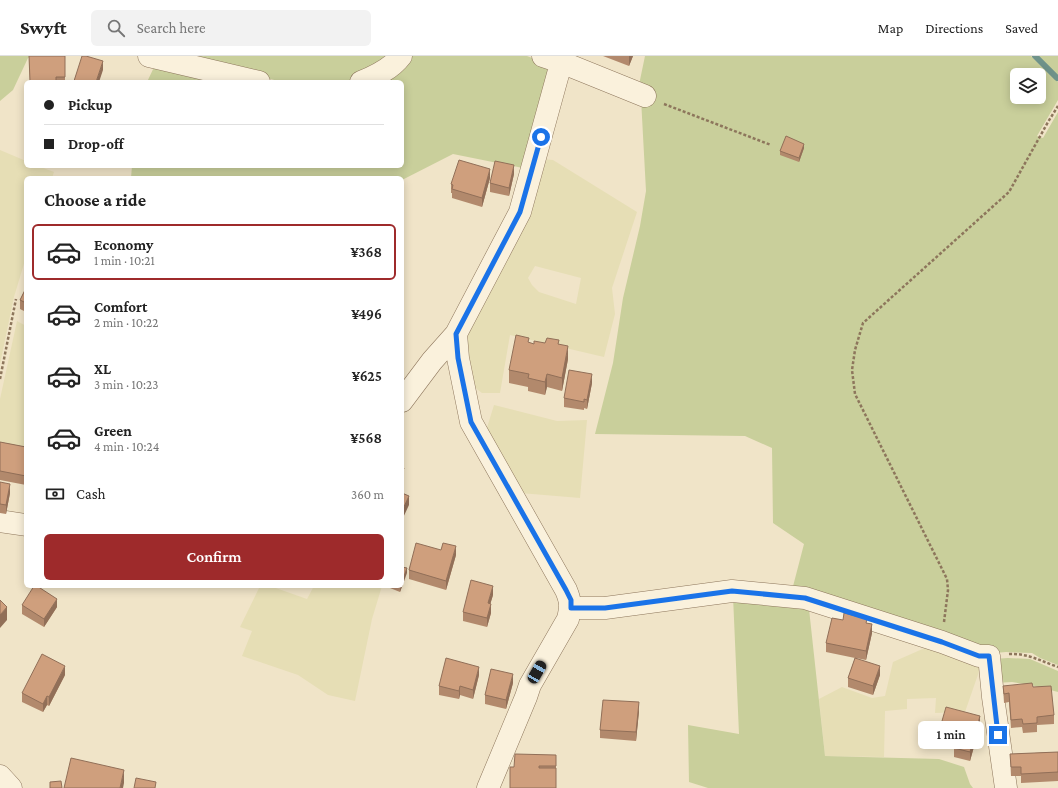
<!DOCTYPE html>
<meta charset="utf-8">
<style>
body{margin:0;font-family:"Crimson Pro",serif;background:#f2f2f2;color:#222;height:100vh;display:flex;flex-direction:column;font-size:15px;white-space:nowrap}
*{box-sizing:border-box;margin:0}
p{font-size:13px;color:#767676}
.icon{flex:none;width:22px;height:22px;fill:none;stroke:currentColor;stroke-width:2;stroke-linecap:round;stroke-linejoin:round}
.map{position:relative;flex:1;overflow:hidden}
.sheet{position:absolute;left:24px;top:120px;width:380px;height:412px;display:flex;flex-direction:column;background:#fff;border-radius:6px;box-shadow:0 2px 10px #0003}
.sheet>*{flex:none}
.banner{position:absolute;left:24px;top:24px;width:380px;height:88px;border-radius:6px;box-shadow:0 2px 10px #0003;display:grid;align-content:center;height:88px;padding:0 20px;background:#fff}
.fabs{position:absolute;left:1010px;top:12px;display:grid;gap:8px}
.fabs a{display:grid;place-items:center;width:36px;height:36px;border-radius:6px;background:#fff;box-shadow:0 2px 10px #0003;font-size:20px}
.end{position:absolute;width:18px;height:18px;margin:-9px;border:5px solid #1a73e8;background:#fff;box-shadow:0 0 0 2px #fff}
.from{border-radius:50%}
.bubble{position:absolute;height:28px;border-radius:6px;background:#fff;box-shadow:0 2px 10px #0003;font-size:13px;font-weight:600;line-height:28px;text-align:center}
.car{position:absolute;width:12px;height:24px;margin:-12px -6px;border-radius:5px;box-shadow:0 0 3px 1px #0007;background:linear-gradient(#222 24%,#8ab4d8 0 40%,#222 0 76%,#8ab4d8 0 86%,#222 0)}
.banner b{display:flex;align-items:center;gap:14px;height:38px;font-size:15px}
.banner b+b{border-top:1px solid #e0e0e0}
.banner i{width:10px;height:10px;background:#222}
ul{padding:0;list-style:none}
li{display:flex;align-items:center;gap:12px;height:56px;margin:0 8px 6px;padding:0 12px;border:2px solid transparent;border-radius:6px}
li div{flex:1}
li b{display:block;font-size:15px}
li em{font-style:normal;font-weight:600}
li.current{border-color:#9e2a2b}
li>.icon{width:36px;height:36px;stroke-width:1.5}
h2{padding:0 20px;font-size:18px;line-height:48px}
.pay{display:flex;align-items:center;gap:10px;height:44px;padding:0 20px;font-size:15px}
.pay p{margin-inline-start:auto}
.button{display:flex;gap:8px;margin-top:auto;padding:8px 20px}
.button a{flex:1;height:46px;border-radius:6px;background:#9e2a2b;color:#fff;font-size:16px;font-weight:600;line-height:46px;text-align:center}
header{display:flex;align-items:center;gap:24px;box-sizing:border-box;height:56px;padding:0 20px;background:#fff;border-bottom:1px solid #e0e0e0}
header strong{font-size:19px}
nav{display:flex;gap:22px;margin-inline-start:auto;font-size:14px}
.search{width:280px;height:36px;background:#f2f2f2;display:flex;align-items:center;gap:10px;box-sizing:border-box;padding:0 14px;border-radius:6px;color:#767676;font-size:15px}
.map>svg:first-child{display:block}
.farmland{fill:#e6deb5;fill-rule:evenodd}
.green{fill:#c9cf9b;fill-rule:evenodd}
.lines{fill:none;stroke-linecap:round;stroke-linejoin:round}
.stream{stroke:#6f938a;stroke-width:6}
.street-casing{stroke:#8d765c;stroke-width:23}
.path{stroke:#8d765c;stroke-width:2.5;stroke-dasharray:3 2;stroke-linecap:butt}
.street{stroke:#faf1dc;stroke-width:22}
.wall{fill:#b2896c}
.shaded-wall{fill:#916f58}
.building{fill:#cf9f7d;stroke:#916f58}
.route{stroke:#1a73e8;stroke-width:5}
</style>
<header>
<strong>Swyft</strong>
<div class="search"><svg class="icon" aria-label="search" viewBox="0 0 24 24"><circle cx="10" cy="10" r="6"/><path d="M15 15l6 6"/></svg>Search here</div>
<nav><a>Map</a><a>Directions</a><a>Saved</a></nav>
</header>
<div class="map">
<svg width="1058" height="732" viewBox="0 0 1058 732">
<rect width="100%" height="100%" fill="#f0e4c8"/>
<path class="farmland" d="M0 94 26 105V110H38L54 116 52 122H26V201L14 241 0 308Z
M542 103 553 104 637 156 612 232 615 258 604 301 510 279 500 337H482L470 328 462 282ZM535 210 581 222 576 248 539 236 532 229 528 222Z
M17 265 26 270V399L0 394V343Z
M494 349 557 365 587 364 580 442 520 437 485 378Z
M260 530H270L307 543 314 530H382L372 563 355 645 328 639 298 619 242 600 252 575 240 571Z
M927 591 982 607 965 656 935 657 936 642 907 643V653L885 655 884 701 825 700 819 643 842 631 872 642 885 640 893 606Z"/>
<path class="green" d="M0 0H32L28 2 13 34 0 45Z
M171 0H393L355 23 343 26H283Z
M408 0H527L545 7 549 16 523 112 453 98 402 124V122H131L132 110H402V26H372Z
M645 0H1031L1058 26V44L1037 80 1043 82 1058 56V609L1040 602 1032 597 1006 596 995 597 791 538 804 488 773 467 772 392 745 380 595 378 613 307 623 242 640 170 646 135 640 24ZM1017 19H1039V41H1017Z
M1038 0H1058V20Z
M156 7 232 26H147Z
M733 540 809 553 825 700 939 703 964 711 970 728 973 732H708L689 726 688 669 739 678Z
M1008 602 1030 603 1058 615V636L1031 629 1012 626 996 627 993 603Z"/>
<g class="lines">
<path class="stream" d="M1035 0 1057 22"/>
<defs>
<path id="street" d="M149 0 259 26
M543 0 561 6 645 40
M361 26C376 20 391 13 401 0
M456 278 458 302 471 366 566 534C571 546 571 550 568 563L530 629 526 641 488 732
M402 345 432 305 456 278 520 156 563 0
M0 465 26 469
M571 552H605L732 535 805 542 942 586 979 600H989L993 641 1006 732
M0 720 11 732"/>
</defs>
<use href="#street" class="street-casing"/>
<path class="path" d="M664 48 771 89
M0 323 16 243
M944 566 948 534 947 523 855 338 852 314 855 294 863 267 1009 136 1048 66 1058 50
M1009 598C1027 597 1041 605 1058 611"/>
<use href="#street" class="street"/>
</g>
<path class="wall" d="M29 0H65V26H30Z
M603 0H633L629 10Z
M804 92 799 106 780 99V95Z
M514 118 509 140 490 136V127Z
M490 122 482 151 452 142V137H451V128Z
M26 232V256L20 253V244Z
M529 287 534 288H559L568 303 562 335 547 331 545 339 528 335V331L509 327V314Z
M592 327 587 353 584 352V354L564 351V342Z
M0 386 26 391V429L0 424Z
M0 426 10 437 6 458 0 457Z
M456 499 446 534 409 523V514Z
M407 517 400 536 385 530H402Z
M493 539 490 548 491 557 487 571 463 565V556Z
M22 549 57 551 44 571 22 558Z
M843 564 867 567 872 577 866 604 856 602 880 619 873 639 848 631V622L855 602 826 596V587Z
M65 619 49 650 47 649 43 656 22 646V637Z
M479 619 473 643 460 639 459 643 439 639V630Z
M513 627 506 653 485 648V639Z
M1003 630 1033 631 1054 659V668L1037 669V676L1023 677 1022 671 1011 672 1009 646 1004 647Z
M639 655 636 685 600 682V674Z
M980 669 970 705 954 701V693L938 688V679Z
M1058 696V725L1021 727V720H1011L1010 698Z
M556 699V723L514 711Z"/>
<path class="shaded-wall" d="M629 0H633L629 10Z
M103 5V14L99 26H96Z
M804 88V92L799 106V102Z
M514 109V118L509 140V132Z
M490 113V122L482 151V142Z
M568 290V303L562 335V322Z
M547 318V331L545 339V326Z
M592 318V327L587 353V344Z
M404 412V421L402 427V418Z
M10 428V437L6 458V449Z
M409 440V449L402 464V455Z
M456 490V499L446 534V525Z
M407 512V517L400 536V531L401 530H402V526Z
M493 530V539L488 556V547Z
M57 543V551L44 571V563Z
M491 548V557L487 571V562Z
M7 551V564L0 572V581V559Z
M872 568V577L866 604V595Z
M65 610V619L49 650V641Z
M880 610V619L873 639V630Z
M479 611V619L473 643V634Z
M513 618V627L506 653V644Z
M460 630V639L459 643V635Z
M47 640V649L43 656V648Z
M639 646V655L636 685V676Z
M980 660V669L970 705V696Z
M124 714V727L123 732H120Z"/>
<path class="building" d="M29 0H65V21H56V26H45L44 25H30Z
M82 0H86L103 5 96 26H77L74 25Z
M786 80 804 88 799 102 780 95Z
M459 104 490 113 482 142 452 133 453 129 451 128Z
M495 105 514 109 509 132 490 127Z
M26 232V247L20 244Z
M516 279 529 282 528 286 534 288V285L545 287 547 282 559 284 558 288 568 290 562 322 547 318 545 326 528 322 529 318 509 314Z
M569 314 592 318 587 344 584 343V346L564 342Z
M0 386 26 391V420L0 415Z
M402 411 404 412 402 418Z
M0 426 10 428 6 449 0 448Z
M402 437 409 440 402 455Z
M416 487 441 494 443 487 456 490 446 525 409 514Z
M402 511 407 512 402 526Z
M471 524 493 530 488 547 491 548 487 562 463 556Z
M34 530H37L57 543 44 563 22 549Z
M0 544 7 551 0 559Z
M844 557 867 563 866 567 872 568 866 595 826 587 832 562 843 564Z
M42 598 65 610 49 641 47 640 43 648 22 637Z
M446 602 479 611 473 634 460 630 459 635 439 630Z
M855 602 880 610 873 630 848 622Z
M491 613 513 618 506 644 485 639Z
M1032 627 1033 631 1051 630 1054 659 1037 661V667L1023 668 1022 663 1011 664 1009 637 1004 638 1003 630Z
M603 644 639 646 636 676 600 674Z
M946 651 980 660 970 696 954 692 956 684 938 679Z
M1058 696V716L1021 718V711H1011L1010 698Z
M515 698 556 699V710H539V712H556V732H510V711H514Z
M71 702 124 714 120 732H64Z
M136 722 156 726 155 732H134Z
M61 725 62 732H50V726Z"/>
<g class="lines">
<path class="route" d="M541 81 520 156 456 278 458 302 471 366 566 534 571 544V552H605L732 535 805 542 942 586 979 600H989L998 679"/>
</g>
</svg>
<div class="fabs">
<a><svg class="icon" aria-label="layers" viewBox="0 0 24 24"><path d="M12 4l9 5-9 5-9-5zM3 14l9 5 9-5"/></svg></a>
</div>
<i class="end from" style="left:541px;top:81px"></i>
<i class="end" style="left:998px;top:679px"></i>
<div class="bubble" style="left:918px;top:665px;width:66px">1 min</div>
<i class="car" style="left:537px;top:616px;rotate:30deg"></i>
<div class="banner">
<b><i class="from"></i>Pickup</b>
<b><i></i>Drop-off</b>
</div>
<section class="sheet">
<h2>Choose a ride</h2>
<ul>
<li class="current"><svg class="icon" aria-label="car" viewBox="0 0 24 24"><path d="M5 17H2v-5l4-1 3-4h7l3 4 3 1v5h-3M9 17h6M6 11h13"/><circle cx="7" cy="17" r="2"/><circle cx="17" cy="17" r="2"/></svg><div><b>Economy</b><p>1 min · 10:21</p></div><em>¥368</em></li>
<li><svg class="icon" aria-label="car" viewBox="0 0 24 24"><path d="M5 17H2v-5l4-1 3-4h7l3 4 3 1v5h-3M9 17h6M6 11h13"/><circle cx="7" cy="17" r="2"/><circle cx="17" cy="17" r="2"/></svg><div><b>Comfort</b><p>2 min · 10:22</p></div><em>¥496</em></li>
<li><svg class="icon" aria-label="car" viewBox="0 0 24 24"><path d="M5 17H2v-5l4-1 3-4h7l3 4 3 1v5h-3M9 17h6M6 11h13"/><circle cx="7" cy="17" r="2"/><circle cx="17" cy="17" r="2"/></svg><div><b>XL</b><p>3 min · 10:23</p></div><em>¥625</em></li>
<li><svg class="icon" aria-label="car" viewBox="0 0 24 24"><path d="M5 17H2v-5l4-1 3-4h7l3 4 3 1v5h-3M9 17h6M6 11h13"/><circle cx="7" cy="17" r="2"/><circle cx="17" cy="17" r="2"/></svg><div><b>Green</b><p>4 min · 10:24</p></div><em>¥568</em></li>
</ul>
<div class="pay"><svg class="icon" aria-label="cash" viewBox="0 0 24 24"><path d="M3 7h18v10H3z"/><circle cx="12" cy="12" r="2"/></svg>Cash<p>360 m</p></div>
<div class="button"><a>Confirm</a></div>
</section>
</div>
